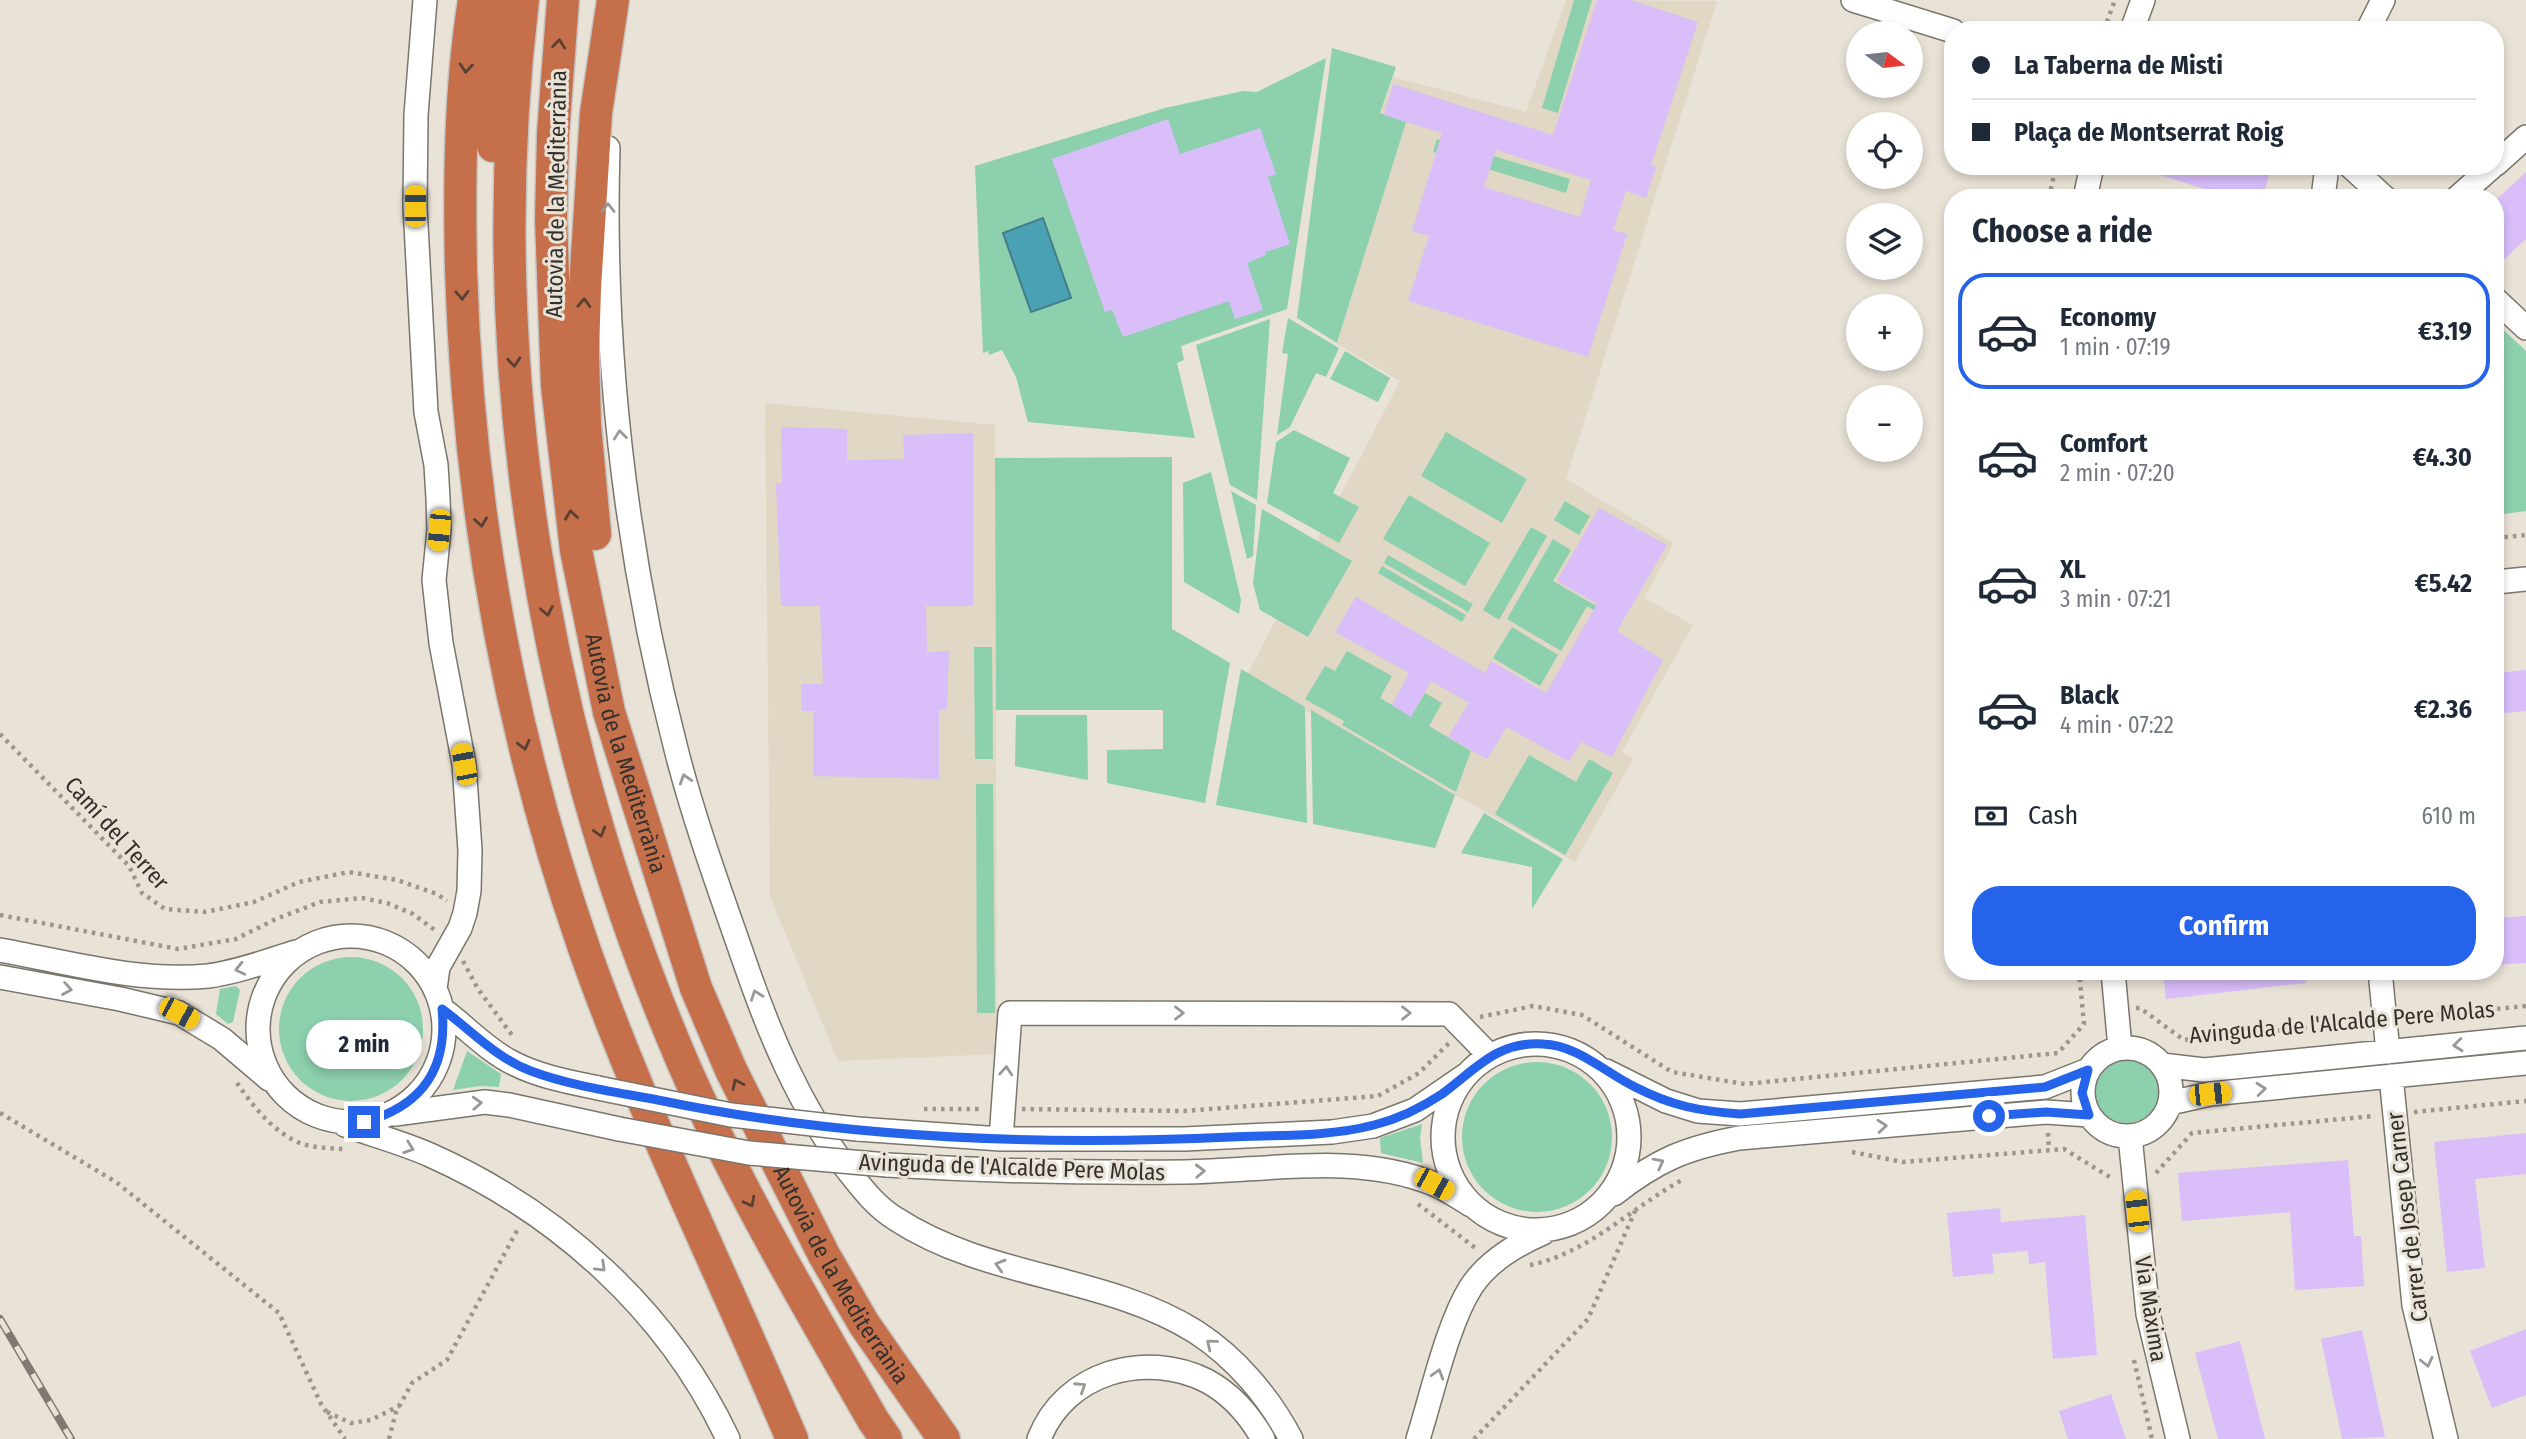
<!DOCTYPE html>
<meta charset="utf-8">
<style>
body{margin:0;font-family:"Fira Sans Condensed",sans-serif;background:#f6f6f7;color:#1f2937;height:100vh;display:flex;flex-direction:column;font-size:26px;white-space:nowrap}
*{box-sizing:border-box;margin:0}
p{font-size:23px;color:#747a83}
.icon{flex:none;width:38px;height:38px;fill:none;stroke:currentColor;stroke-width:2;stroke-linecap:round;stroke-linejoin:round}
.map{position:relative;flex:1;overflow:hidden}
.side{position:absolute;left:1944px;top:189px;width:560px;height:791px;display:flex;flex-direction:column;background:#fff;border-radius:28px;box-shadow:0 4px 10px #0003}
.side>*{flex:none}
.top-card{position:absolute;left:1944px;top:21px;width:560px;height:154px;border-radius:28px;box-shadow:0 4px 10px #0003;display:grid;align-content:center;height:154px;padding:0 28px;background:#fff}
.needle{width:46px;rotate:105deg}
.buttons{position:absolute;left:1846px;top:21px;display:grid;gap:14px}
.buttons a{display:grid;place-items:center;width:77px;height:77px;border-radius:50%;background:#fff;box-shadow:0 4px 10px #0003;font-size:35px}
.end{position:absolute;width:32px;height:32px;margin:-16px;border:9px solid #2563eb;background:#fff;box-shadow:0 0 0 4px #fff}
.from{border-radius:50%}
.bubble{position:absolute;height:49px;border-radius:24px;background:#fff;box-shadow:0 4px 10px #0003;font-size:23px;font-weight:700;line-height:49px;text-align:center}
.car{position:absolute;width:21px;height:42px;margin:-21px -10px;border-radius:9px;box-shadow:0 0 5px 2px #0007;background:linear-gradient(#f5c518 24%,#345 0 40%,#f5c518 0 76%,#345 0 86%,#f5c518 0)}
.top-card b{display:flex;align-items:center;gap:24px;height:66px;font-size:26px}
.top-card b+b{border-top:2px solid #e0e1e3}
.top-card i{width:18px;height:18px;background:#1f2937}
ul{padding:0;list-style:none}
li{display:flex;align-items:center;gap:21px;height:116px;margin:0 14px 10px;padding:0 14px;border:4px solid transparent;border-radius:28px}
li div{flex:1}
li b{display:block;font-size:26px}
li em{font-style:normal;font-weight:700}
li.selected{border-color:#2563eb}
li>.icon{width:63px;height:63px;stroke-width:1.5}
h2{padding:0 28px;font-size:32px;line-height:84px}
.pay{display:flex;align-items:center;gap:18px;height:77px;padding:0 28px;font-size:26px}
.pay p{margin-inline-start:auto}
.action{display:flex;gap:14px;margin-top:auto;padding:14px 28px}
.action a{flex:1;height:80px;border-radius:28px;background:#2563eb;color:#fff;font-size:28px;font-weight:700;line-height:80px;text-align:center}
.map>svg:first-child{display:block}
.built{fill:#e0d7c4}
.green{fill:#8cd0ae}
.water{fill:#4aa1b3;stroke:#437f8a;stroke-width:2}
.building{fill:#d9befa;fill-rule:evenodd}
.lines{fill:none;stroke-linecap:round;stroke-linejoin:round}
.minor-casing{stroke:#7b756b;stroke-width:26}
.highway-casing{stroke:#c6c5c4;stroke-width:35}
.path{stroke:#9c968e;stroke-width:4.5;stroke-dasharray:3.5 5;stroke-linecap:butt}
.minor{stroke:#fff;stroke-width:23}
.highway{stroke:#c6704b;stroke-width:32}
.rail-casing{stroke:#7e7972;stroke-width:8}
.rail{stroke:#e9e2d6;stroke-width:5;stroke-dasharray:16;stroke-linecap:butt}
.minor-bridge-casing{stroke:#7b756b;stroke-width:26;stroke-linecap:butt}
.minor-bridge{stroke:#fff;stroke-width:23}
.oneway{stroke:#584034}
.oneway2{stroke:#999896}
.route{stroke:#2563eb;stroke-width:9}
.labels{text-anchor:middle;stroke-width:6;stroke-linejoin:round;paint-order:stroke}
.street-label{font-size:23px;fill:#33302c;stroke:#e9e2d6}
</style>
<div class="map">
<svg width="2526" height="1439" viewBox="0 0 2526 1439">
<rect width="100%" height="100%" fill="#e9e2d6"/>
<path class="built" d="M1566 0 1717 1 1566 479 1337 344 1367 248 1364 161 1393 77 1526 112Z
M1400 381 1674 543 1644 598 1693 625 1622 752 1633 759 1575 862 1246 677Z
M765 403 995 425 997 1054 838 1061 770 896Z"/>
<path class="green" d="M1574 0H1592L1558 113 1542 108Z
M1332 48 1396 67 1380 113 1406 122 1337 343 1297 318Z
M1326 58 1287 309 1181 346 1184 360 1177 363 1195 438 1028 422 1016 377 1002 350 989 355 988 351 983 353 975 166 1165 108 1243 91 1257 92Z
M1437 139 1570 179 1566 193 1433 152Z
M1288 318 1339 348 1326 377 1316 373 1290 427 1277 435 1288 354 1282 353Z
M1270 319 1257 500 1230 485 1196 345Z
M2496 323 2526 351V511L2496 515Z
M1345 351 1390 378 1378 402 1330 379Z
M1294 430 1350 458 1333 493 1359 507 1339 543 1267 503 1276 442Z
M1446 432 1527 479 1502 523 1421 476Z
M1172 457V629L1230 663 1205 803 1107 783V750L1163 749V710H996L995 458Z
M1211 472 1241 600 1239 614 1184 582 1183 483Z
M1231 491 1256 505 1253 556 1247 559Z
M1409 495 1490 543 1465 586 1383 539Z
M1565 501 1590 516 1579 535 1554 520Z
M1262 509 1352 561 1308 637 1260 610 1253 583Z
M1531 527 1547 536 1499 620 1483 610Z
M1553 539 1571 550 1553 581 1598 607 1595 611 1587 606 1561 651 1507 619Z
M1388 555 1473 604 1468 612 1384 563Z
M1382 566 1466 615 1462 622 1378 573Z
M1512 627 1558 655 1540 686 1493 658Z
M974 647H992L993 759H975Z
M1347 651 1392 676 1380 698 1411 716 1425 693 1442 703 1429 726 1471 751 1456 792 1342 725 1344 721 1305 699 1325 666 1335 671Z
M1241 669 1305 707 1307 823 1216 805Z
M1311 710 1455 795 1435 848 1313 824Z
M1016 715H1087L1088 780 1015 766Z
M1529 755 1576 782 1589 759 1613 773 1565 855 1495 814Z
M976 784H993L995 1013H977Z
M1484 813 1563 859 1532 909V867L1461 853Z
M279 1029a72 72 0 1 1 144 0a72 72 0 1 1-144 0Z
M236 986 240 990 233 1022 228 1024 216 1014 220 989Z
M467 1051 501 1074 499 1087 480 1086 453 1090Z
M2095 1091a32 32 0 1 1 64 0a32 32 0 1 1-64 0Z
M1462 1137a75 75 0 1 1 150 0a75 75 0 1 1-150 0Z
M1422 1124 1420 1138 1423 1163 1381 1153 1380 1138Z"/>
<path class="water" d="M1043 218 1071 298 1031 312 1003 233Z"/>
<path class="building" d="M1597 0H1631L1698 22 1651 165 1656 167 1646 198 1626 191 1613 230 1627 234 1588 357 1408 301 1429 236 1412 231 1442 133 1384 115 1393 84 1553 135ZM1496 150 1591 180 1580 217 1484 187Z
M1168 119 1180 154 1260 128 1276 174 1268 177 1290 244 1265 252 1266 255 1247 263 1263 310 1235 319 1229 301 1123 337 1112 310 1105 312 1052 159Z
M2145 166H2272L2262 198H2232L2145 170Z
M2526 172V239L2496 267V200Z
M781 427 847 429V460L904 459 903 435 973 433V606H926L927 652 949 651 947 709H939V779L813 776V711H802L801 684H823L820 606H781L776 483H782Z
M1599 508 1667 545 1617 631 1663 660 1612 757 1581 742 1569 762 1507 727 1487 759 1448 737 1469 703 1431 681 1411 717 1392 705 1409 673 1335 632 1356 597 1485 673 1491 661 1546 693 1597 604 1557 581Z
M2526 670V711L2496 714V673Z
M2526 916V963L2496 965V918Z
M2163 971H2306V983L2166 999Z
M2526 1133V1174L2475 1179 2485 1268 2447 1272 2434 1142Z
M2348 1160 2354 1236H2361L2364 1286 2295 1290 2290 1212 2182 1221 2178 1173Z
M2000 1208 2001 1222 2085 1215 2097 1355 2053 1359 2045 1262 2029 1264 2028 1251 1992 1254 1994 1273 1953 1277 1947 1213Z
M2526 1329V1395L2492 1408 2470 1351Z
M2362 1330 2385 1437 2342 1439 2321 1339Z
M2240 1341 2265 1439H2218L2195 1353Z
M2111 1394 2126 1439H2068L2059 1411Z"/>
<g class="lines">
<defs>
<path id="minor" d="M425 0 416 115 415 206 426 412 436 465 438 498 439 530 434 580 441 643 464 764 470 850 469 891 465 913 460 928 438 967 435 989
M1853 0 1953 31
M2132 30 2143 0
M2368 30 2383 0
M608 148C602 351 626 557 677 753 695 823 720 891 744 960 769 1033 799 1105 846 1168 861 1187 875 1206 896 1219 988 1279 1105 1275 1196 1332 1236 1358 1269 1397 1291 1439
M2496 164 2526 137
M2350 166 2385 198
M2085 198 2092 166
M2323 198 2327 166
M2457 198 2493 166
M2496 300 2526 328
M2496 582 2526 579
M258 1029a93 93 0 1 1 186 0a93 93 0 1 1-186 0Z
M0 950C67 962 139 983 208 976 238 972 267 961 296 952
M2113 971 2120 1048
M2380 971 2388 1052
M0 977 120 999 179 1013 222 1039 269 1079
M442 1009C466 1027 488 1051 515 1064 541 1077 570 1082 598 1088
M1443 1137a93 93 0 1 1 186 0a93 93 0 1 1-186 0Z
M2083 1092a44 44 0 1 1 88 0a44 44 0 1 1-88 0Z
M2162 1065 2204 1070 2526 1038
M1606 1071 1666 1101 1698 1111 1740 1114 2045 1087 2088 1070
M2391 1076 2414 1305 2446 1439
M2170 1103 2210 1094 2526 1063
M395 1114 485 1102 509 1105 619 1129
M345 1125C373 1135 403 1143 430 1155 558 1212 668 1311 728 1439
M857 1129 1001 1139H1184L1332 1132 1373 1126 1415 1110 1466 1075
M2130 1136 2148 1314 2178 1439
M1001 1139 1010 1013 1449 1014 1490 1056
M887 1165C987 1171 1086 1173 1185 1172 1266 1171 1356 1152 1434 1184 1447 1189 1459 1198 1471 1205
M1614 1194C1657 1160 1686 1148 1739 1138L2046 1112 2089 1115
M1039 1439C1065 1372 1145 1350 1207 1381 1231 1394 1250 1416 1263 1439
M1418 1439C1432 1395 1447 1325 1471 1287 1488 1261 1515 1245 1543 1233"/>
<g id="highway">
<path d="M474 0C460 88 459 181 461 270 468 501 508 729 584 948 643 1116 723 1275 792 1439"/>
<path d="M491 0 493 146"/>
<path d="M523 0C480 355 542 735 683 1063 737 1187 806 1303 873 1420L886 1439"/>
<path id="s1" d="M563 0 553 134 551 219 557 386 576 550 609 712 696 988 731 1070 824 1255 864 1324 944 1439"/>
<path d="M595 534 585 425 583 353 585 288 596 113 613 0"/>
</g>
</defs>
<use href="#minor" class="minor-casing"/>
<use href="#highway" class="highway-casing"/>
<path class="path" d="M2104 30 2115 0
M2049 198 2056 166
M2496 538 2526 535
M0 734 129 866 142 893 165 909 205 912 254 902 299 882 349 872 397 880 437 894 447 901
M0 915 178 949 236 939 276 919 320 902 362 898 387 903 413 914 436 931
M463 961 478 989 512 1035
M2136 1008H2140L2184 1040 2364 1022
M1480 1017 1533 1006 1582 1015 1672 1072 1745 1084 2058 1053 2084 1024 2079 971
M2404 1018 2526 1006
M237 1083C253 1106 273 1132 300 1143 313 1148 329 1148 343 1149
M924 1109H982
M1022 1109 1184 1111 1378 1096 1419 1073 1449 1043
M2414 1112 2526 1101
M0 1113 116 1182 279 1313 321 1404 345 1439
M2048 1133 2049 1150
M1852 1152 1903 1162 2064 1149 2113 1179
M2156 1173 2192 1133 2374 1116
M1418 1204 1478 1250
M1530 1265C1589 1253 1633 1206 1684 1179
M2134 1360 2152 1439
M327 1412 351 1423 371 1420 399 1406
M389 1439 396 1412 412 1383 447 1360 519 1227
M1474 1439 1588 1319 1635 1211"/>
<use href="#minor" class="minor"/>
<use href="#highway" class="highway"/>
<defs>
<path id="rail" d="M0 1319 71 1439"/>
</defs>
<use href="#rail" class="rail-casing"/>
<use href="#rail" class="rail"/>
<defs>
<path id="minor-bridge" d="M598 1088 731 1115 857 1129
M619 1129 749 1153 887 1165"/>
</defs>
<use href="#minor-bridge" class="minor-bridge-casing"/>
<use href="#minor-bridge" class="minor-bridge"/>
</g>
<defs><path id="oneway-chevron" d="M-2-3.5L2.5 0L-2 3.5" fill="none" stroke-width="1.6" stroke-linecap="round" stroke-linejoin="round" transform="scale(1.75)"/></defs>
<g class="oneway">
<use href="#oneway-chevron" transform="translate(559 44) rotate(-84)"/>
<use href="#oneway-chevron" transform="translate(466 68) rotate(95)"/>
<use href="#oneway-chevron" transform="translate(462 295) rotate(88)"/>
<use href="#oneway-chevron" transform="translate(584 303) rotate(-88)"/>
<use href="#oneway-chevron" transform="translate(514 362) rotate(85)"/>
<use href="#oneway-chevron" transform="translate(571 515) rotate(-98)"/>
<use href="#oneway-chevron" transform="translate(481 522) rotate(82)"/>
<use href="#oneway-chevron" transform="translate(547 611) rotate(79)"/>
<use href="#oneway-chevron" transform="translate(524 745) rotate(76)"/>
<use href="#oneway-chevron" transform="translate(600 832) rotate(73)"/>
<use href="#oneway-chevron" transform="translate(737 1084) rotate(-116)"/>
<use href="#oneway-chevron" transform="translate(750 1202) rotate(62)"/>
</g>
<g class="oneway2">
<use href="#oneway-chevron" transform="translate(608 208) rotate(-90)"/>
<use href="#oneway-chevron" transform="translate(620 435) rotate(-96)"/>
<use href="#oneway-chevron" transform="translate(685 779) rotate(-107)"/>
<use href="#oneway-chevron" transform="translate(240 969) rotate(167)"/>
<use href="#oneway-chevron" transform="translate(67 989) rotate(10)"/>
<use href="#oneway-chevron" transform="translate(756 995) rotate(-110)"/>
<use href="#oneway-chevron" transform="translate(1179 1013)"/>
<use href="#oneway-chevron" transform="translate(1406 1013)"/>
<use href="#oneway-chevron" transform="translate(2458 1045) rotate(174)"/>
<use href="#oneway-chevron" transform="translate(1006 1071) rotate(-86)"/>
<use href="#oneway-chevron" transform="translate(2261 1089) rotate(-6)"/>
<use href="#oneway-chevron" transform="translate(477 1103) rotate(-3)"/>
<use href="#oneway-chevron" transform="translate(1882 1126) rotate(-5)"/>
<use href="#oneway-chevron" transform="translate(409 1148) rotate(19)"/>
<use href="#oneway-chevron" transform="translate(1659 1163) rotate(-28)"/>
<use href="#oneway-chevron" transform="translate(1200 1171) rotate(-2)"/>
<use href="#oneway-chevron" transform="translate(1000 1265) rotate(-164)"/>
<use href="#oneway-chevron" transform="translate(601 1267) rotate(44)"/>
<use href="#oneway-chevron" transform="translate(1211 1344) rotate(-141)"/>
<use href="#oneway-chevron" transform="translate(2427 1362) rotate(77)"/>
<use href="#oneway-chevron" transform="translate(1438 1374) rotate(-73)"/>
<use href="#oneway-chevron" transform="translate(1081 1387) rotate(-33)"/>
</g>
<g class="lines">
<path class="route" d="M364 1122C422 1106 448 1069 442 1009 471 1030 496 1058 531 1071 571 1086 616 1092 658 1100 845 1139 1040 1146 1231 1137 1277 1135 1328 1137 1374 1125 1398 1119 1421 1108 1442 1094 1476 1069 1497 1041 1543 1044 1577 1045 1606 1073 1635 1087 1672 1106 1699 1111 1740 1114L2045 1087 2088 1070 2082 1093 2089 1115 2046 1112 1989 1116"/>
</g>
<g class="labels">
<g class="street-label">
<text transform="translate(556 194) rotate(-89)" y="8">Autovia de la Mediterrània</text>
<text dy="8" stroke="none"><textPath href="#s1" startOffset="761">Autovia de la Mediterrània</textPath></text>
<text transform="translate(117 833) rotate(48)" y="8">Camí del Terrer</text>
<text transform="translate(2342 1022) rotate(-5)" y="8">Avinguda de l'Alcalde Pere Molas</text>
<text transform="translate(1012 1167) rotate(2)" y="8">Avinguda de l'Alcalde Pere Molas</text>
<text transform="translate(2407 1217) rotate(-97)" y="8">Carrer de Josep Carner</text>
<text dy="8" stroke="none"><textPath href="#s1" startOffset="1328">Autovia de la Mediterrània</textPath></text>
<text transform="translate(2151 1309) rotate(81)" y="8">Via Màxima</text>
</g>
</g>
</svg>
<div class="buttons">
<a><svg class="needle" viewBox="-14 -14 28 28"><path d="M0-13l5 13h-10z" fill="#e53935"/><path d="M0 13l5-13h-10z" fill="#747a83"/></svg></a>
<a><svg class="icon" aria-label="locate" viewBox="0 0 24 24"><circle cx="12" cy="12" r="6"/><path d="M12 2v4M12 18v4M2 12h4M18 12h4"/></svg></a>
<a><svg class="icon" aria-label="layers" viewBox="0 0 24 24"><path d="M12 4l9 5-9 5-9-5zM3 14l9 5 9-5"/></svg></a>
<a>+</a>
<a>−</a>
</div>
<i class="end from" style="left:1989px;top:1116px"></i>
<i class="end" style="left:364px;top:1122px"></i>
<div class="bubble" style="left:306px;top:1020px;width:116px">2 min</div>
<i class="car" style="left:415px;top:206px;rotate:0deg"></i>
<i class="car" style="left:439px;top:530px;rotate:185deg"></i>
<i class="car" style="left:464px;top:764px;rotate:349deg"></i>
<i class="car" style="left:179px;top:1013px;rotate:118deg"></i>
<i class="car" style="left:2210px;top:1094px;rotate:84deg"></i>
<i class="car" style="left:1434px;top:1184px;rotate:119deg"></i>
<i class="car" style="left:2137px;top:1211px;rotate:354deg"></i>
<div class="top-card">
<b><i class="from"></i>La Taberna de Misti</b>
<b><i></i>Plaça de Montserrat Roig</b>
</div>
<section class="side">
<h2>Choose a ride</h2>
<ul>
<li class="selected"><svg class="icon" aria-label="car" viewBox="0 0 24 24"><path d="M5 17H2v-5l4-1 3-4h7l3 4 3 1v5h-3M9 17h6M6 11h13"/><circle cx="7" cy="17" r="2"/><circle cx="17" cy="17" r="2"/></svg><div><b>Economy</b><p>1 min · 07:19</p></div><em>€3.19</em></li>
<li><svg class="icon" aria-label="car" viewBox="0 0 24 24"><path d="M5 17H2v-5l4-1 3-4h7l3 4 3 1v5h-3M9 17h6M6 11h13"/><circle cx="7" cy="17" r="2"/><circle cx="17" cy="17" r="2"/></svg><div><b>Comfort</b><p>2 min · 07:20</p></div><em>€4.30</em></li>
<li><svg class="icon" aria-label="car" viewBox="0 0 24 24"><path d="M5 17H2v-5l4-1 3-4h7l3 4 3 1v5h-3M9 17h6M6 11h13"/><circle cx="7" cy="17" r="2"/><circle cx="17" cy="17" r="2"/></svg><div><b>XL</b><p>3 min · 07:21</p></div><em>€5.42</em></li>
<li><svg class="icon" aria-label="car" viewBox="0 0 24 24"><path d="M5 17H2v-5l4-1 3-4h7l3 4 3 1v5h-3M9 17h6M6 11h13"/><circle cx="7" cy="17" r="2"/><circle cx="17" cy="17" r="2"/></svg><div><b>Black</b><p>4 min · 07:22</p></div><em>€2.36</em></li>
</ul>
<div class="pay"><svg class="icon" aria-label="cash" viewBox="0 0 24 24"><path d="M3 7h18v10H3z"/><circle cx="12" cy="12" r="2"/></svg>Cash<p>610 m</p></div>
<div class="action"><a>Confirm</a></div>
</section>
</div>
